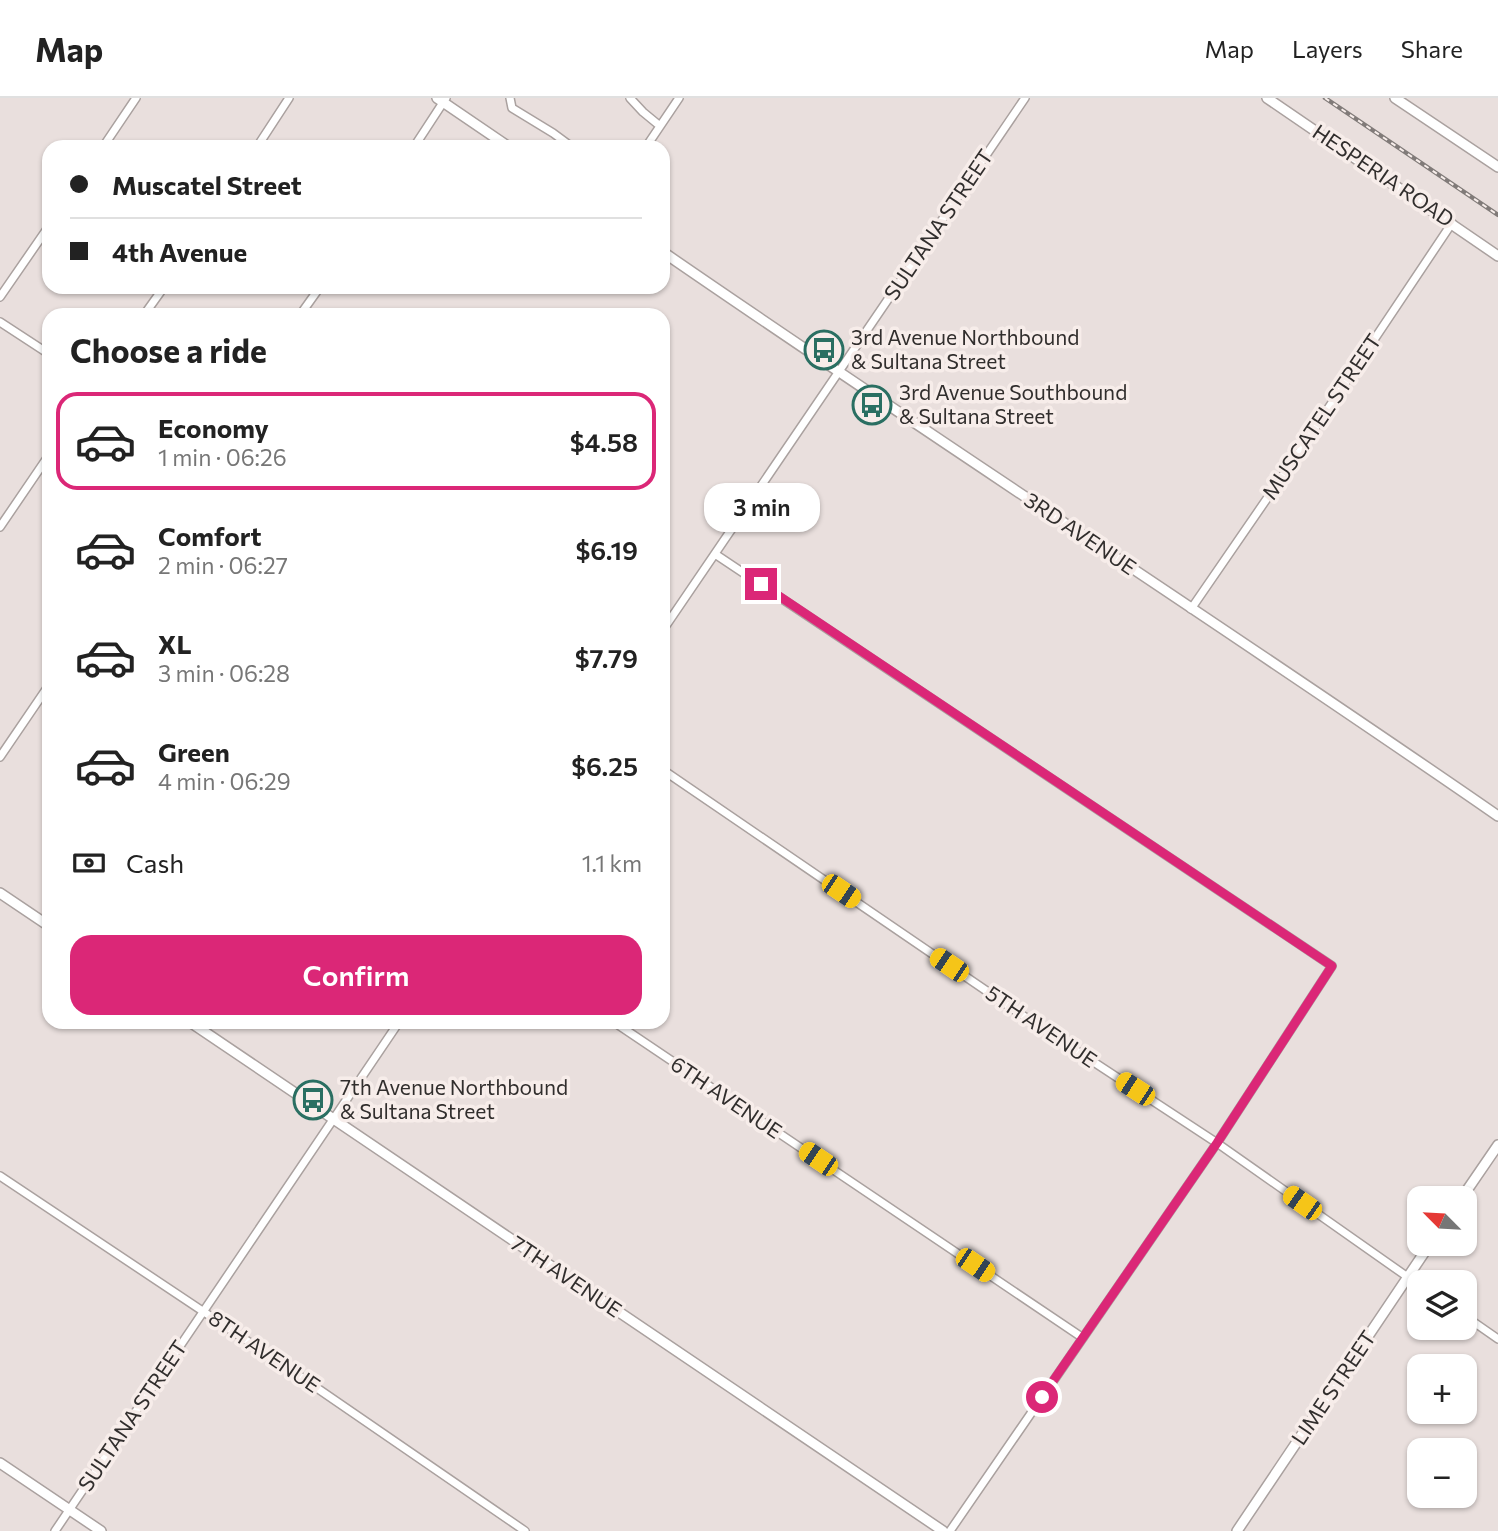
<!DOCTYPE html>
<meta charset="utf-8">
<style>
body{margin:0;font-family:Commissioner,sans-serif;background:#f2f2f2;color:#222;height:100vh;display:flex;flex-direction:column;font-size:26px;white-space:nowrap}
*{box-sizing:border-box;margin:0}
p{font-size:23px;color:#767676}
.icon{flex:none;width:38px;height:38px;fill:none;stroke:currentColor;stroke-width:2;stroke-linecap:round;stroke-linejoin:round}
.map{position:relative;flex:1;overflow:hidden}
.panel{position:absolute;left:42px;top:210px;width:628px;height:721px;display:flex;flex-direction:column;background:#fff;border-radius:21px;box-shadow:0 2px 5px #0004}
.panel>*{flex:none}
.hud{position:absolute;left:42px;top:42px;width:628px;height:154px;border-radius:21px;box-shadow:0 2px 5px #0004;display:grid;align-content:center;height:154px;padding:0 28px;background:#fff}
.needle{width:46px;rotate:294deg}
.tools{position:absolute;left:1407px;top:1088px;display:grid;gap:14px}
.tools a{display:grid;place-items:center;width:70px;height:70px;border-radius:14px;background:#fff;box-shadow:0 2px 5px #0004;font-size:35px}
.end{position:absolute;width:32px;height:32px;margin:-16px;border:9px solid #db2777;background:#fff;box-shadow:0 0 0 4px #fff}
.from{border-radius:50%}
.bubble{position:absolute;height:49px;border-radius:21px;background:#fff;box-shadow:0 2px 5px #0004;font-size:23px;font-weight:600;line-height:49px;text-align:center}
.car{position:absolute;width:21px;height:42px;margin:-21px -10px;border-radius:9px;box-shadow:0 0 5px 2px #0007;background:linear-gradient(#f5c518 24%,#345 0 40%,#f5c518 0 76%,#345 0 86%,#f5c518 0)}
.hud b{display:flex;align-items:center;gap:24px;height:66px;font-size:26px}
.hud b+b{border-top:2px solid #e0e0e0}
.hud i{width:18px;height:18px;background:#222}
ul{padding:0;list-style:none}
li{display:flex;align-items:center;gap:21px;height:98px;margin:0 14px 10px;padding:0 14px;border:4px solid transparent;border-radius:21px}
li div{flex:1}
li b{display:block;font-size:26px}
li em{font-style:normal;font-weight:600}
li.active{border-color:#db2777}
li>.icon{width:63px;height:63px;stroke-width:1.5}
h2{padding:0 28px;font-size:32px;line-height:84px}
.pay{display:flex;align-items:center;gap:18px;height:77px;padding:0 28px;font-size:26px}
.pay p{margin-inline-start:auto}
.action{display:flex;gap:14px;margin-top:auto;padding:14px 28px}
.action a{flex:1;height:80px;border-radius:21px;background:#db2777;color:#fff;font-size:28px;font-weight:600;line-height:80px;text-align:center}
header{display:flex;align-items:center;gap:42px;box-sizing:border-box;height:98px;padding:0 35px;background:#fff;border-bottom:2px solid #e0e0e0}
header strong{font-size:33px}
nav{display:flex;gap:38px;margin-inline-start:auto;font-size:24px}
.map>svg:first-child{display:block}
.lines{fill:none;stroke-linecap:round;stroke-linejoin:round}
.minor-casing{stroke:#aaa19f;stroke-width:10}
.tertiary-casing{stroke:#aaa19f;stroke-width:12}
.minor{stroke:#fff;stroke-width:7}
.tertiary{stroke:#fff;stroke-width:9}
.rail-casing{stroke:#817b79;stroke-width:4.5}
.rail{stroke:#f7edea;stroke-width:2;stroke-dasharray:5;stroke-linecap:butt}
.route{stroke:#db2777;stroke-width:9}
.labels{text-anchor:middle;stroke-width:7;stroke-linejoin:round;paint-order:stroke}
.street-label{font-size:21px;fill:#312e2d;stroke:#f7edea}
.poi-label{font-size:21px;fill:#312e2d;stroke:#f7edea;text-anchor:start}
</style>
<header>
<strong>Map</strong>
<nav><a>Map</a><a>Layers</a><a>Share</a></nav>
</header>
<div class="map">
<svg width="1498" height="1433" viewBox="0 0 1498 1433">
<rect width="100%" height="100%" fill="#e9dfdd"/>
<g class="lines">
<defs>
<path id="minor" d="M510 0 512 10 553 35 572 49
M630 0 643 14 660 28
M103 49 136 0
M257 49 289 0
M414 49 446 0
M646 49 679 0
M0 199 49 128
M144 217 164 189
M300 217 320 189
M0 224 49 256
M0 429 49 357
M715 456 1332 868 1217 1045 950 1433
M1191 511 1299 354 1452 125
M663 532 1025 0
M0 659 49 587
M663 672 1013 911 1217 1045 1419 1187
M614 924 1083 1240
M0 1078 282 1266 525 1433
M1465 1218 1498 1241
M55 1433 399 924"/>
<path id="tertiary" d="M437 0 509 49
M1267 0 1498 158
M1395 0 1498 69
M663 154C940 345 1222 527 1498 718
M0 795 49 828
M190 924 943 1433
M1461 1101 1498 1047
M0 1365 101 1433
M1237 1433 1430 1146"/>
</defs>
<use href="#minor" class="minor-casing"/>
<use href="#tertiary" class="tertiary-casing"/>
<use href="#minor" class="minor"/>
<use href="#tertiary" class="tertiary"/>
<defs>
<path id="rail" d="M1325 0 1498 117"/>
</defs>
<use href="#rail" class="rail-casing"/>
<use href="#rail" class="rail"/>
</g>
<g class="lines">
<path class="route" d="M761 486 1332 868 1217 1045 1042 1299"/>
</g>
<defs>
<symbol id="bus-ring" viewBox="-11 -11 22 22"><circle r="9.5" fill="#f7edea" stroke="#2a6f62" stroke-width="1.5"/><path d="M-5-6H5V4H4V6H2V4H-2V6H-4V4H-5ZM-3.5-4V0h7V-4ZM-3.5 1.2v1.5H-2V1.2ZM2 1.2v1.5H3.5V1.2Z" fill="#2a6f62"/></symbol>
</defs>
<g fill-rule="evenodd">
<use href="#bus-ring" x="802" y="230" width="44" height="44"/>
<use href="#bus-ring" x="850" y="285" width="44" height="44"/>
<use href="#bus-ring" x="291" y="980" width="44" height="44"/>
</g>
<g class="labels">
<g class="street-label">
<text transform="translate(1383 78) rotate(34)" y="7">HESPERIA ROAD</text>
<text transform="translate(939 127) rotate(-56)" y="7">SULTANA STREET</text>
<text transform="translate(1322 319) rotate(-56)" y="7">MUSCATEL STREET</text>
<text transform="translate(1080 436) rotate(34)" y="7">3RD AVENUE</text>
<text transform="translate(1041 929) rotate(34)" y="7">5TH AVENUE</text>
<text transform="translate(726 1000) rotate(34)" y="7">6TH AVENUE</text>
<text transform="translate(566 1179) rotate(34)" y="7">7TH AVENUE</text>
<text transform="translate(264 1254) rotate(34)" y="7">8TH AVENUE</text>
<text transform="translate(1334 1290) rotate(-56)" y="7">LIME STREET</text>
<text transform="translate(133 1318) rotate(-56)" y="7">SULTANA STREET</text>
</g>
<g class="poi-label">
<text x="851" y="247">3rd Avenue Northbound<tspan x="851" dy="24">&amp; Sultana Street</tspan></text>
<text x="899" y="302">3rd Avenue Southbound<tspan x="899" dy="24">&amp; Sultana Street</tspan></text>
<text x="340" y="997">7th Avenue Northbound<tspan x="340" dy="24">&amp; Sultana Street</tspan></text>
</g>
</g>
</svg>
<div class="tools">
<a><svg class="needle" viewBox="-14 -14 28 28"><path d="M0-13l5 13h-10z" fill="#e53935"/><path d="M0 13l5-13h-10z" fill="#767676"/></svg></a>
<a><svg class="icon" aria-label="layers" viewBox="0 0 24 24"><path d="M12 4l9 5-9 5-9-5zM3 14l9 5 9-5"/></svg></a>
<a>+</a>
<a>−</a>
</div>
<i class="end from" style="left:1042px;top:1299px"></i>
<i class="end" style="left:761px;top:486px"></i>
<div class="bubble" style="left:704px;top:385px;width:116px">3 min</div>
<i class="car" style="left:841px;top:793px;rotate:124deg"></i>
<i class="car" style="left:949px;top:867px;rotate:304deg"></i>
<i class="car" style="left:1135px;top:991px;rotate:303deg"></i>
<i class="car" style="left:818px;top:1061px;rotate:304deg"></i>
<i class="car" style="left:1302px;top:1105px;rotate:305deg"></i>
<i class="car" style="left:975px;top:1167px;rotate:124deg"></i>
<div class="hud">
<b><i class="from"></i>Muscatel Street</b>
<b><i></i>4th Avenue</b>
</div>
<section class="panel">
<h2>Choose a ride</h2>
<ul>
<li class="active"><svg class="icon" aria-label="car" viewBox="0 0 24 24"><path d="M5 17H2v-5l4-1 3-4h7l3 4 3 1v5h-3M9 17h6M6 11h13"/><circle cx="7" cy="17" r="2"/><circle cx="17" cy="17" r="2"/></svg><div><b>Economy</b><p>1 min · 06:26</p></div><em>$4.58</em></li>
<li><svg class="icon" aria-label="car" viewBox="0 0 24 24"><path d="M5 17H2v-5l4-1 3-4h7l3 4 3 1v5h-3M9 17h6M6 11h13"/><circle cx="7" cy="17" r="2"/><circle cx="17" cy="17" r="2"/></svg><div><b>Comfort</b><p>2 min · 06:27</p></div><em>$6.19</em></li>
<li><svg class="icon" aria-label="car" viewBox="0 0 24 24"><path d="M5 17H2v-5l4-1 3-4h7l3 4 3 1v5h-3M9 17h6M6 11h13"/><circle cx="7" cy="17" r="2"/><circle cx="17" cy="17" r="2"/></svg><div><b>XL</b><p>3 min · 06:28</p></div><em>$7.79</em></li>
<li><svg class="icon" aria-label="car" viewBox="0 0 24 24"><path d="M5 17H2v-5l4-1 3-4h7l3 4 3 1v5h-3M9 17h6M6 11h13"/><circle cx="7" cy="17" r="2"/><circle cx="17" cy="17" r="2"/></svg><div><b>Green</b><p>4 min · 06:29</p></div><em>$6.25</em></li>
</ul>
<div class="pay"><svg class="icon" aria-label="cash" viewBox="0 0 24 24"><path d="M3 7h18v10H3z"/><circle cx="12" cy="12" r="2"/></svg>Cash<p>1.1 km</p></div>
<div class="action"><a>Confirm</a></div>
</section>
</div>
